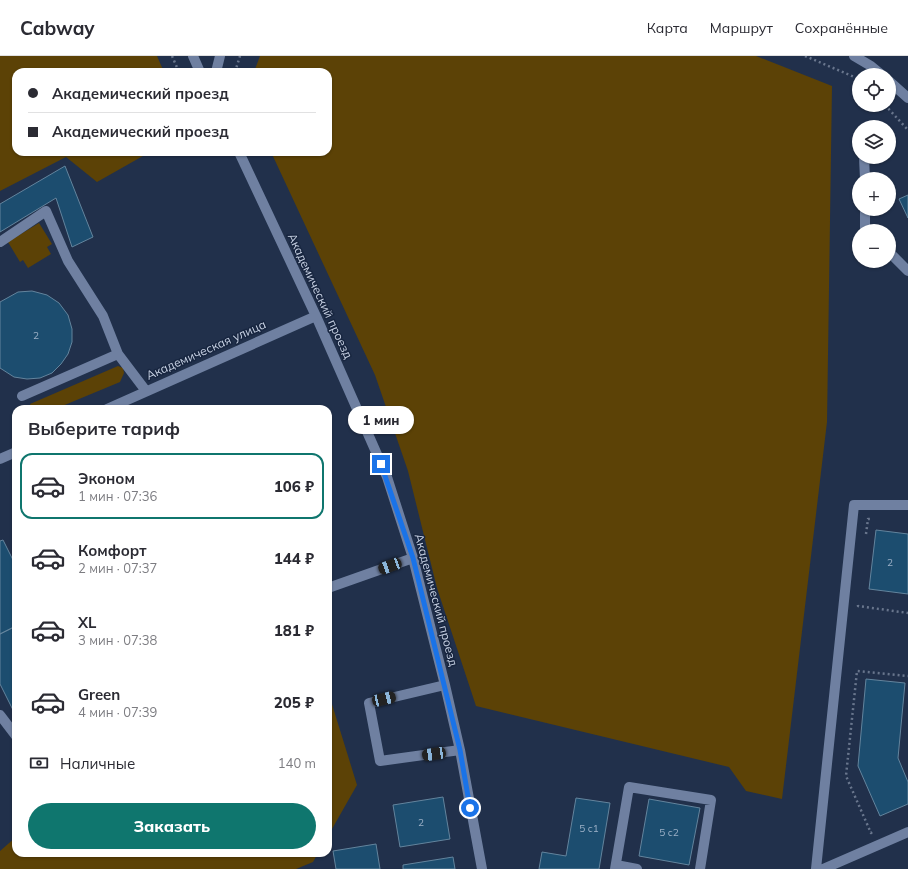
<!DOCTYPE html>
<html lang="ru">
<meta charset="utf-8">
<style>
body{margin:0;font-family:Mulish,sans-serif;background:#f7f7f7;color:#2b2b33;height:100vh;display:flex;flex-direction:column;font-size:15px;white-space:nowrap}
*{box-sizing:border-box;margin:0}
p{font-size:13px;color:#7c7c81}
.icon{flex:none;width:22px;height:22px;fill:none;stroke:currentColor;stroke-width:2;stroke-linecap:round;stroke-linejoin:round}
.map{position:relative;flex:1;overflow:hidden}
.drawer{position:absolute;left:12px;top:349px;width:320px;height:452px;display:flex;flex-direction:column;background:#fff;border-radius:12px;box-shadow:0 1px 3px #0004}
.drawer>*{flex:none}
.top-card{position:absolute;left:12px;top:12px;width:320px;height:88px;border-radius:12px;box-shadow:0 1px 3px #0004;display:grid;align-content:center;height:88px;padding:0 16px;background:#fff}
.buttons{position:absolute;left:852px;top:12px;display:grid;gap:8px}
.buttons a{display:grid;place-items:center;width:44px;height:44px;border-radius:50%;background:#fff;box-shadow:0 1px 3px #0004;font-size:20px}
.end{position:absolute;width:18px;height:18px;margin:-9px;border:5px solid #1a73e8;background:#fff;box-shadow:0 0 0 2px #fff}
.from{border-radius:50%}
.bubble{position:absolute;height:28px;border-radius:14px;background:#fff;box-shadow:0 1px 3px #0004;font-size:13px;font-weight:800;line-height:28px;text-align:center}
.car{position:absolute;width:12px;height:24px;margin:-12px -6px;border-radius:5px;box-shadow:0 0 3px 1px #0007;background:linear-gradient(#222 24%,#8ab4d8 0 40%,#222 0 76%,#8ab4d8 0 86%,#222 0)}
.top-card b{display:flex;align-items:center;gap:14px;height:38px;font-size:15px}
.top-card b+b{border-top:1px solid #e1e1e2}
.top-card i{width:10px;height:10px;background:#2b2b33}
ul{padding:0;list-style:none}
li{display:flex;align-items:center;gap:12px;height:66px;margin:0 8px 6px;padding:0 8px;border:2px solid transparent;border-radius:12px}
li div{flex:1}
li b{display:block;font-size:15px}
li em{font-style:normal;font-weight:800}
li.current{border-color:#0f766e}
li>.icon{width:36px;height:36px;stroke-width:1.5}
h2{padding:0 16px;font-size:18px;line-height:48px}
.pay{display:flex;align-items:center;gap:10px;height:44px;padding:0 16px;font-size:15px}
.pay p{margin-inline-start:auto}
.cta{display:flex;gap:8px;margin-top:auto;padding:8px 16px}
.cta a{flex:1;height:46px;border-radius:24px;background:#0f766e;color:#fff;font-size:16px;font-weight:800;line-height:46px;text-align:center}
header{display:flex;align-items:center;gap:24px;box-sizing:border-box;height:56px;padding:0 20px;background:#fff;border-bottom:1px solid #e1e1e2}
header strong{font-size:19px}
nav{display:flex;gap:22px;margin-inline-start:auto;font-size:14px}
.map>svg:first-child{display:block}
.green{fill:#5c4206}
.building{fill:#1c4d6f;stroke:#63849d}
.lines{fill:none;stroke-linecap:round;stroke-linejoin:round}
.path{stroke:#69768d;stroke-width:2.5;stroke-dasharray:2 3;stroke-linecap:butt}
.minor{stroke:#6f80a1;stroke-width:10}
.route{stroke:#1a73e8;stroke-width:5}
.labels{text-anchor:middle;stroke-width:3;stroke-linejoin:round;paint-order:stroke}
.number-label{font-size:10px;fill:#9db1c7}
.street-label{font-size:12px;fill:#c8d2e4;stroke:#182640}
</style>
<header>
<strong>Cabway</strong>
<nav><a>Карта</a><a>Маршрут</a><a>Сохранённые</a></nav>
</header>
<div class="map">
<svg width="908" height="813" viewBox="0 0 908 813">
<rect width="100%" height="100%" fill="#21304b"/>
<path class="green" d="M0 0H157L164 16H16V96H150L97 126 66 101 0 135Z
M260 0H756L832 30 827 366 782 743 746 735 729 711 476 650 437 532 408 415 375 319 271 96H328V16H254Z
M39 167 52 188 47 191 51 198 28 212 23 204 20 206 8 186Z
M118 310 123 312 124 317 120 326 55 353H32L30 348Z
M328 645H331L357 729 328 780Z
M16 781V797H318L313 806 296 813H0V795Z"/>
<path class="building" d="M65 110 93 181 72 191 56 142 0 176V148Z
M908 139V162L899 143Z
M32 235 47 239 59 247 68 259 72 273V286L68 298 61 308 52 317 40 322 27 323 14 321 0 312V246L18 236Z
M876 474 908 478V538L869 533Z
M3 484 16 510V570L0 578V485Z
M16 570V660L0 628V578Z
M866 623 905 627 898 702 908 726V748L880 760 858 710Z
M443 741 450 783 400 791 393 749Z
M576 742 610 747 599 813H539L542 796 566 800Z
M649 743 700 752 689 809 639 800Z
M376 788 380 813H336L333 795Z
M453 801 455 813H403V809Z"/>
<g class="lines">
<path class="path" d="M172 0 179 16
M805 0 859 23
M235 16 240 0
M885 49 908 74
M866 478 868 463H870
M858 549V550L908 557
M872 776 871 777 846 720 857 615 908 620"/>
<path class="minor" d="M193 0 200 16
M854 0 871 10 882 19
M216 16 220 0
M889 25 908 42
M239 96 316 260 387 421 413 502 445 629 460 694 482 813
M864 101 865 123
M865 153V173L867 175
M0 186 46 155 68 205 103 260 118 298
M889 196 908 215
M22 340 118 298 146 335
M107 353 316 260
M0 403 16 396
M328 532 413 502
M445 629 369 647 380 705 460 694
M0 659 16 680
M616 809 637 813
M615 813 629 731 711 744 700 813
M816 813 854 449H908
M823 813 908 776"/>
</g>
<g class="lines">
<path class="route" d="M381 408 413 502 460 694 470 752"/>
</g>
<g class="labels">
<g class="number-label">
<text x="36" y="283">2</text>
<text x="890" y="510">2</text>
<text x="421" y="770">2</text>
<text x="589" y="776">5 с1</text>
<text x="669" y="780">5 с2</text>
</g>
<g class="street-label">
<text transform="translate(320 240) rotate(65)" y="4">Академический проезд</text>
<text transform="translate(206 294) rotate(-24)" y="4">Академическая улица</text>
<text transform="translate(436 544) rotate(75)" y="4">Академический проезд</text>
</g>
</g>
</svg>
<div class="buttons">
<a><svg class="icon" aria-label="locate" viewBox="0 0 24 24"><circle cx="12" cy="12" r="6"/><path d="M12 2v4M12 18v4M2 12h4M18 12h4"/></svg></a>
<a><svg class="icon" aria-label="layers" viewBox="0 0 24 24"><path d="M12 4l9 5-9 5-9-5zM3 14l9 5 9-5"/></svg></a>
<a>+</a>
<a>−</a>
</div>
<i class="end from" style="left:470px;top:752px"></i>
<i class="end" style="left:381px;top:408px"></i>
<div class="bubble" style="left:348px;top:350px;width:66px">1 мин</div>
<i class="car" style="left:390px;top:510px;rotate:250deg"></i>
<i class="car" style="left:384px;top:643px;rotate:77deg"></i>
<i class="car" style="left:434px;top:698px;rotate:262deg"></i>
<div class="top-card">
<b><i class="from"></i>Академический проезд</b>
<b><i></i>Академический проезд</b>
</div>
<section class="drawer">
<h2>Выберите тариф</h2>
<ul>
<li class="current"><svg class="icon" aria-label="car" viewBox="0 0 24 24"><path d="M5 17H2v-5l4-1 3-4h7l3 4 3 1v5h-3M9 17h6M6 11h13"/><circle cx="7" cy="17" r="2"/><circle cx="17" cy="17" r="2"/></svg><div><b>Эконом</b><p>1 мин · 07:36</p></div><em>106 ₽</em></li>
<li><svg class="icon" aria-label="car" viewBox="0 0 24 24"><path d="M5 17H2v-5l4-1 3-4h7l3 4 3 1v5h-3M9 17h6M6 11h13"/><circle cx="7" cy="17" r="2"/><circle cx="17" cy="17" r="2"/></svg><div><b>Комфорт</b><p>2 мин · 07:37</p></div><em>144 ₽</em></li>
<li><svg class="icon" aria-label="car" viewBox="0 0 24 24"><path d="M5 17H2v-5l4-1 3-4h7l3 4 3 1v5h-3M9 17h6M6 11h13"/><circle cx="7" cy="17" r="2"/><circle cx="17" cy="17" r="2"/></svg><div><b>XL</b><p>3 мин · 07:38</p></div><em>181 ₽</em></li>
<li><svg class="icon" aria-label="car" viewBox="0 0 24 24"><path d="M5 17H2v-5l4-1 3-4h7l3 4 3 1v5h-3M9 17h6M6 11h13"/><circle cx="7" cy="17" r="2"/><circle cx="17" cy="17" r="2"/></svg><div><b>Green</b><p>4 мин · 07:39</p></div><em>205 ₽</em></li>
</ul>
<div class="pay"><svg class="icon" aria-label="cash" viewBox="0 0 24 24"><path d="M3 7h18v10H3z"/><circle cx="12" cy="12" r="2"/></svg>Наличные<p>140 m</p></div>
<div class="cta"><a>Заказать</a></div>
</section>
</div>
